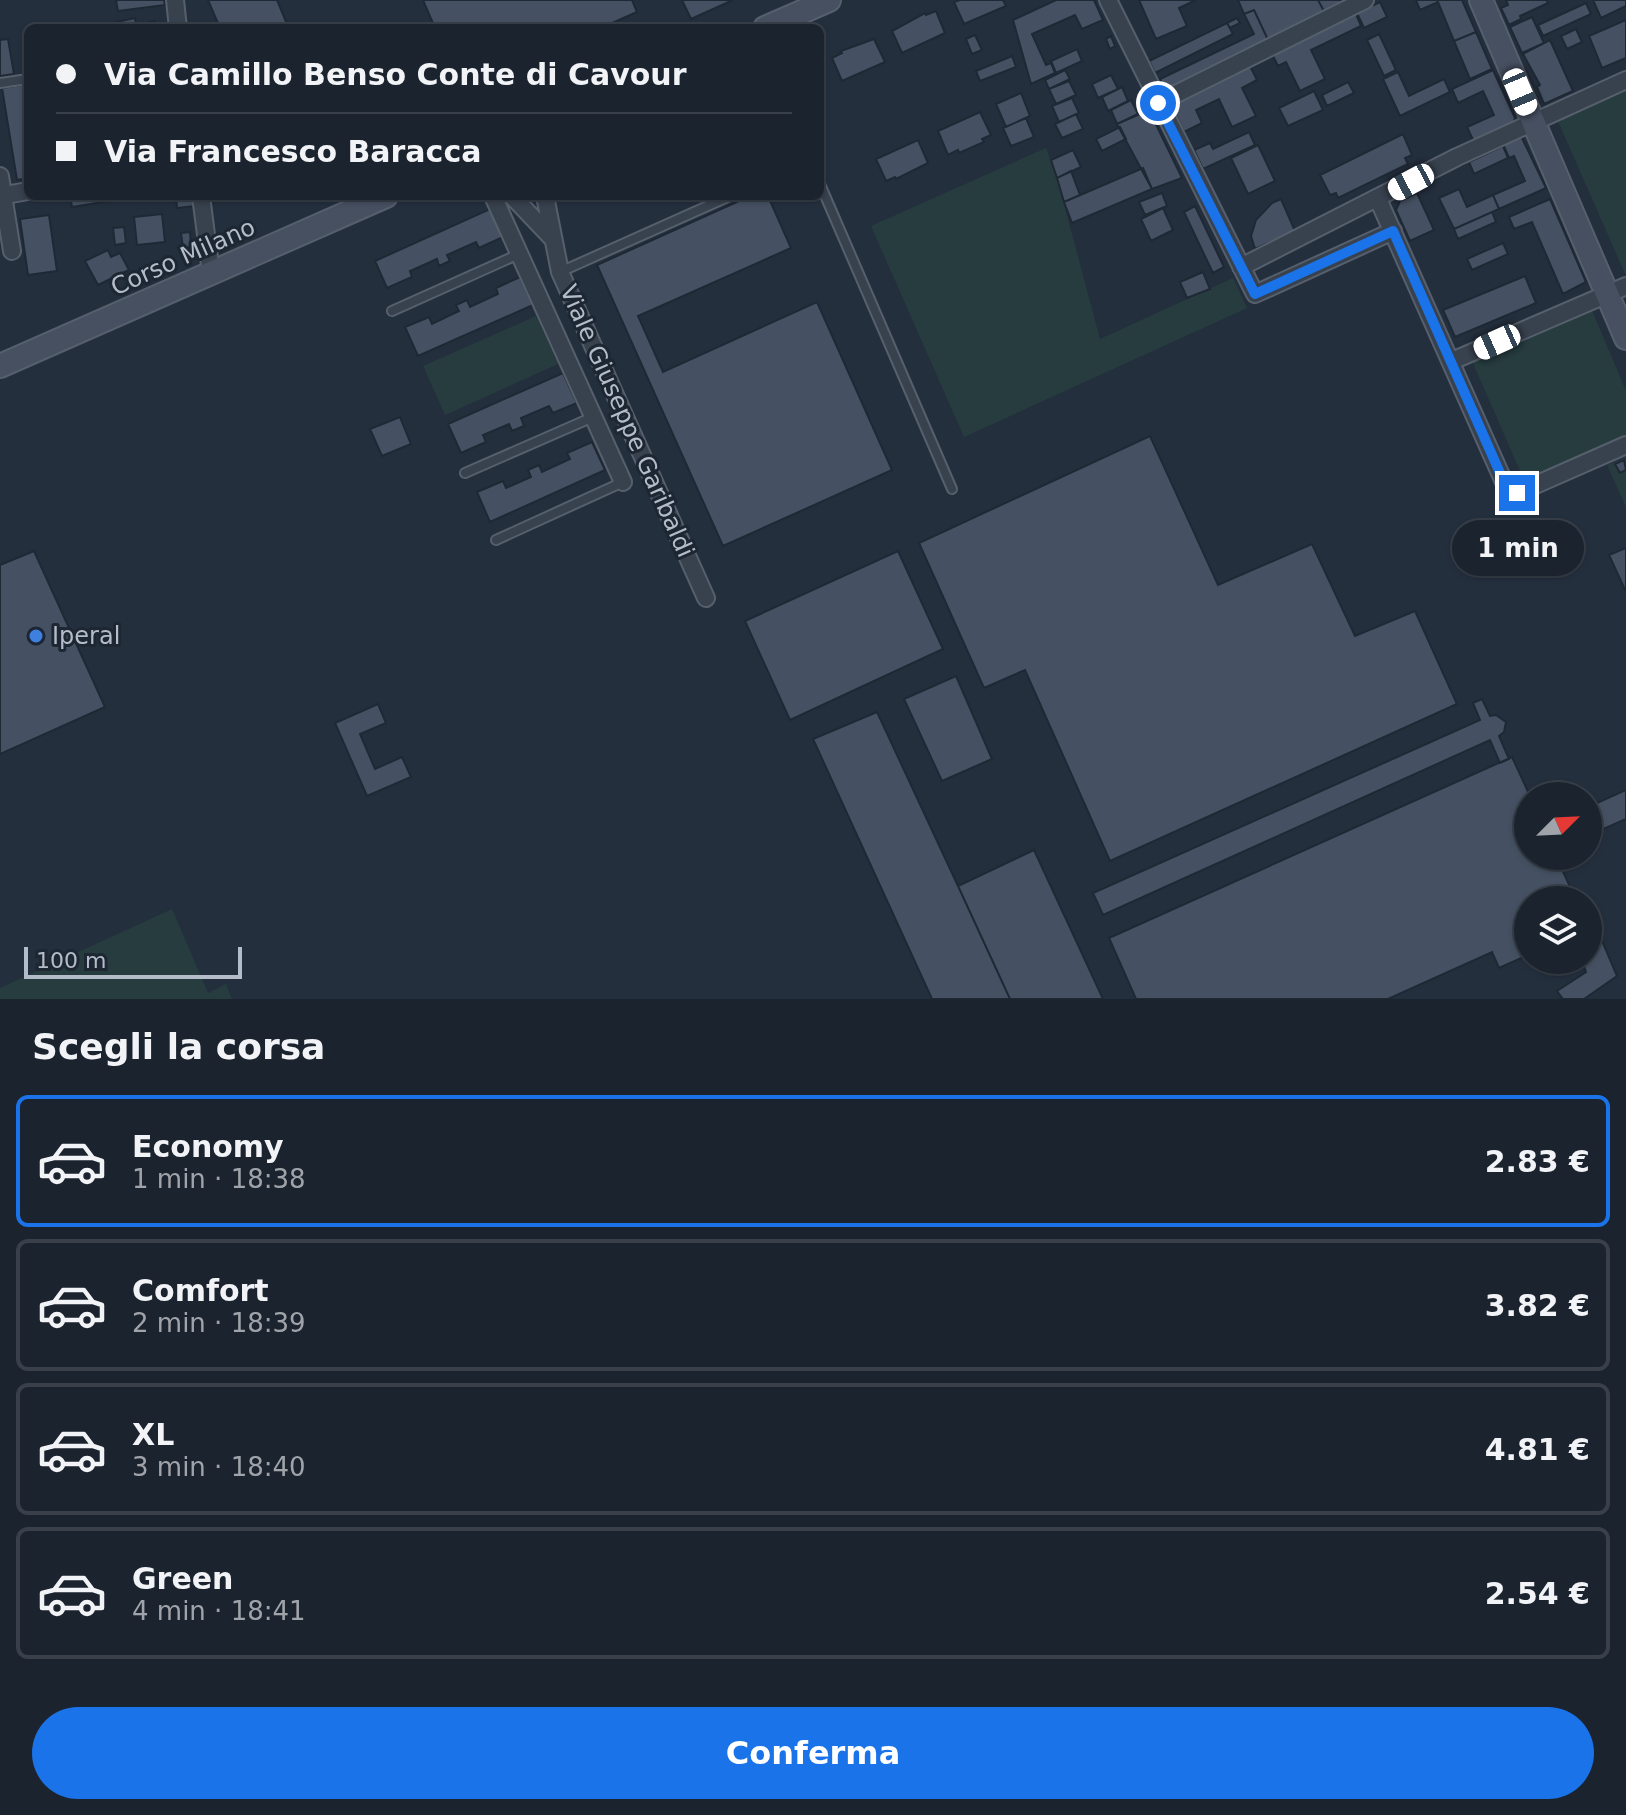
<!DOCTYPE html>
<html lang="it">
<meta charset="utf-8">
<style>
body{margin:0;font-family:"DejaVu Sans",sans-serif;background:#242b36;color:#f1f3f6;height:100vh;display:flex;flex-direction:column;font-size:30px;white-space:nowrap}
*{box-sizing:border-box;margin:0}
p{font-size:26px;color:#a0a4aa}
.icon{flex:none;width:44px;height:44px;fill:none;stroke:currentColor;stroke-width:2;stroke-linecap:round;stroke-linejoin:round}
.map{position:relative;height:999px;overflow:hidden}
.panel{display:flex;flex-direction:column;background:#1b232e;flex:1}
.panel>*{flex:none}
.hud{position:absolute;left:24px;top:24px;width:800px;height:176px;border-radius:12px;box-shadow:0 2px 6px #0004,0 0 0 2px #39404a;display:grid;align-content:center;height:176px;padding:0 32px;background:#1b232e}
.needle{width:52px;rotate:66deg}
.controls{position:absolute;left:1514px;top:782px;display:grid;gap:16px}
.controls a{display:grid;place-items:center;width:88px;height:88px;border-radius:50%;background:#1b232e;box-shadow:0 2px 6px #0004,0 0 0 2px #39404a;font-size:40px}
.scale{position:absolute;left:24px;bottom:20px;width:218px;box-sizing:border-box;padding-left:8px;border:4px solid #b4bcc9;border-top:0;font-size:22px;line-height:28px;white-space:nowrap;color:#b4bcc9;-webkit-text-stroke:6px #1d2633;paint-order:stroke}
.end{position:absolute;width:36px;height:36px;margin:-18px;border:10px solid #1a73e8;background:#fff;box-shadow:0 0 0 4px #fff}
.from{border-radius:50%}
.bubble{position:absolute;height:56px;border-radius:28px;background:#1b232e;box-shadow:0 2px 6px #0004,0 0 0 2px #39404a;font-size:26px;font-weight:800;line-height:56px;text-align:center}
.car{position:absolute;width:24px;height:48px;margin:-24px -12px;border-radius:10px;box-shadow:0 0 6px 2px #0007;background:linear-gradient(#fff 24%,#345 0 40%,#fff 0 76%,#345 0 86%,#fff 0)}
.hud b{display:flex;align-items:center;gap:28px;height:76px;font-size:30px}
.hud b+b{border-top:2px solid #39404a}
.hud i{width:20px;height:20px;background:#f1f3f6}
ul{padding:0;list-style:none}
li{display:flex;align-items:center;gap:24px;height:132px;margin:0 16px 12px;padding:0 16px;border:4px solid #39404a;border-radius:12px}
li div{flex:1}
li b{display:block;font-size:30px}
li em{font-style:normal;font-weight:800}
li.on{border-color:#1a73e8}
li>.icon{width:72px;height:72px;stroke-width:1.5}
h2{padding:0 32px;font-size:36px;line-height:96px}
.primary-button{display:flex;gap:16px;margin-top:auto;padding:16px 32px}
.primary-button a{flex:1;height:92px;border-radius:48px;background:#1a73e8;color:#fff;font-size:32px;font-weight:800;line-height:92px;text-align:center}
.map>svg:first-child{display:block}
.green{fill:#263c3f}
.building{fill:#455162;stroke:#1f2835;stroke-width:2}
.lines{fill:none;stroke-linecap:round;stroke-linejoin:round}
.lane-casing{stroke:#565f6c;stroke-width:12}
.street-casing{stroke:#565f6c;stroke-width:20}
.secondary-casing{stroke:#565f6c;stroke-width:26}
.lane{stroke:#38414e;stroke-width:8}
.street{stroke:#38414e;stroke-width:16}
.secondary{stroke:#465061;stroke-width:22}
.route{stroke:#1a73e8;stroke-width:10}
.shop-dot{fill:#3f7fe0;stroke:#1d2633;stroke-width:3}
.labels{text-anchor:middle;stroke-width:6;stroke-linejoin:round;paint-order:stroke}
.street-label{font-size:24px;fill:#b4bcc9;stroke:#1d2633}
.poi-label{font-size:24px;fill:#b4bcc9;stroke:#1d2633;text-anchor:start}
</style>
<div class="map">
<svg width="1626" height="999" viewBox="0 0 1626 999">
<rect width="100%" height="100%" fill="#242f3e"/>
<path class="green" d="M1626 89V276L1557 119Z
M1046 148 1057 178 1100 339 1233 278 1247 308 964 437 871 226Z
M1591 308 1626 391V435L1524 480 1472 361Z
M536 316 558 364 445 415 423 366Z
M1626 457V507L1607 465Z
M172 909 208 993 226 984 232 999H0V988Z"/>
<path class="building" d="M116 0H164L165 5 118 11Z
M208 0H277L287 24 278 28H220Z
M423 0H632L637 12 601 28H435Z
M682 0H733L691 19Z
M960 0H1003L1006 6 964 24 954 2Z
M1056 0H1094L1103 20 1082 29 1075 15 1032 34 1046 65 1051 63 1055 73 1031 84 1013 20Z
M1139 0H1196L1179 8 1187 26 1156 39Z
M1238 0H1318L1325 13 1269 42 1254 10 1244 14Z
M1318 0H1350L1325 13Z
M1416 0H1462L1476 32 1454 41 1438 2 1420 10Z
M1506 0H1546L1548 3 1520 16 1521 19 1509 25 1501 8 1508 5Z
M1593 0H1626V6L1601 18Z
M1380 2 1387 17 1364 28 1357 13Z
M1586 3 1591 14 1543 36 1538 25Z
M1254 10 1269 42 1166 92 1160 79 1254 34 1244 14Z
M936 11 945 33 902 53 892 31 925 13 926 15Z
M1356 14 1361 26 1311 50 1325 79 1300 91 1286 62 1278 66 1272 54Z
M1532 17 1544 43 1522 53 1510 27Z
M135 18 136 25 155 21 156 28H113L112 23Z
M1237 18 1240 23 1230 28 1227 23Z
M1626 20V58L1602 68 1589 36Z
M1227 23 1233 34 1155 73 1149 61Z
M1576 29 1582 42 1567 49 1561 36Z
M1476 32 1492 69 1470 79 1454 41Z
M1379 34 1396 70 1384 76 1367 40Z
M975 35 982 50 972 54 966 39Z
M1111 36 1115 46 1110 49 1106 39Z
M8 39 14 74 0 76V40Z
M874 39 885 62 842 81 832 58 842 53 841 51Z
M1550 40 1573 91 1544 104 1537 87 1540 85 1523 54Z
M1077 49 1082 61 1056 73 1051 61Z
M1012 56 1016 67 980 81 976 71Z
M1250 66 1257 80 1242 88 1256 116 1232 127 1219 99 1196 110 1202 123 1184 132 1171 105Z
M1065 70 1070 79 1049 89 1045 80Z
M1493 70 1515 118 1513 124 1474 142 1467 127 1494 115 1483 91 1458 103 1452 89Z
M1398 72 1409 96 1444 79 1450 92 1400 116 1383 79Z
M1111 75 1118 89 1098 98 1092 84Z
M1069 81 1076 95 1056 104 1049 89Z
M1348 82 1354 93 1327 106 1322 95Z
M28 84V178L17 180 2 88Z
M1122 87 1128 101 1108 111 1102 97Z
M1314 91 1323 110 1288 126 1279 108Z
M1021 93 1030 116 1006 127 996 104Z
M1072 98 1079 113 1059 122 1052 106Z
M1131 100 1138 114 1117 124 1111 110Z
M1149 110 1182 178 1152 189 1117 124Z
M980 112 991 135 982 139 984 142 959 153 958 150 948 155 938 131Z
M1076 114 1083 129 1062 138 1055 124Z
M1026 118 1034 137 1011 146 1003 128Z
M1120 127 1126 139 1102 151 1096 139Z
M1249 132 1255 145 1203 169 1194 150 1210 143 1213 149Z
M1403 134 1412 155 1405 158 1408 164 1338 198 1336 193 1330 195 1320 175Z
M1521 136 1546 188 1499 209 1493 195 1525 181 1514 156 1509 158 1503 144Z
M918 140 928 163 896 179 895 177 886 181 876 159Z
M1258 145 1275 181 1248 194 1231 158Z
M1503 146 1508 158 1474 174 1469 162Z
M1073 150 1081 167 1057 178 1051 160Z
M1143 168 1152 189 1072 223 1064 202Z
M1071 171 1080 195 1064 202 1057 178Z
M1459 189 1467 207 1493 195 1499 209 1454 229 1439 198Z
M1162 193 1167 206 1145 215 1139 202Z
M1417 193 1434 230 1410 241 1396 210 1400 201Z
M70 196H122V199L72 207Z
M176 196H194L195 206 177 208Z
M750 196H768L791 248 638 316 663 372 817 302 892 470 723 546 597 265Z
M1281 199 1295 231 1255 249 1251 236 1256 220 1272 203Z
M1550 199 1586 282 1563 294 1532 222 1514 229 1509 217Z
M1195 206 1224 267 1213 273 1184 212Z
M1163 208 1173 230 1151 241 1141 219Z
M490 209 503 237 479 248 476 242 447 255 450 261 439 266 437 259 410 271 412 277 387 288 375 261Z
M1492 212 1496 222 1458 239 1454 229Z
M162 214 165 242 137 245 134 217Z
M49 215 57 271 28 275 20 219Z
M124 227 126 243 115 245 113 228Z
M190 232 191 247 183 248 181 233Z
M1503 243 1508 254 1472 270 1467 259Z
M108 250 111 257 120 253 129 270 98 285 85 261Z
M1203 272 1210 289 1187 298 1180 282Z
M1525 276 1536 303 1455 337 1443 310Z
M520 277 533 305 418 356 405 327 429 317 432 324 459 311 456 305 467 300 470 307 498 294 496 288Z
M563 373 577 403 553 413 549 406 521 418 524 426 512 431 509 424 483 435 486 442 461 453 448 424Z
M400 417 411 444 382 456 370 429Z
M1150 436 1218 585 1312 544 1355 636 1415 611 1457 704 1110 861 1025 670 984 688 919 543Z
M592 442 605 470 490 522 477 492 503 481 506 488 531 477 528 470 539 465 542 472 570 459 567 453Z
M1624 460 1626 470 1620 473 1615 464Z
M1626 548V592L1609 555Z
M34 551 105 707 0 754V565Z
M898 551 943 649 790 720 745 621Z
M956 676 992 759 942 781 904 699Z
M1482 699 1490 716 1496 715 1506 722 1504 732 1499 736 1509 759 1500 763 1490 740 1103 915 1093 893 1480 720 1473 703Z
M378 704 386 723 360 734 375 769 402 757 411 777 367 796 335 723Z
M877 712 958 886 1010 999H932L813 739Z
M1512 757 1530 796 1528 856H1556L1576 900H1528V955L1499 968 1492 952 1388 999H1136L1109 938Z
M1626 790V819L1590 835 1588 807Z
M1034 850 1103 999H1010L958 886Z
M1600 936 1617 976 1584 999H1563L1557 991 1586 972 1582 960H1588V941Z"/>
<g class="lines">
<defs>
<path id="lane" d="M0 83 28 79
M820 184 952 489
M560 272 730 196
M392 311 519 254
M465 473 593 417
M496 540 623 482"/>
<path id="street" d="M175 0 178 28
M1108 0 1255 294 1393 231
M1158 103 1365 0
M0 176 12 251
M0 196 28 191
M201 196 211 273
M493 196 623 482
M512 196 553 239
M545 196 560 272 706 598
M1378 199 1508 491 1517 493 1626 445
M1241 267 1457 157 1626 80
M1452 361 1626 286"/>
<path id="secondary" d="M1481 0 1626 338
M765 28 829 0
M0 366 386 196"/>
</defs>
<use href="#lane" class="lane-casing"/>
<use href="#street" class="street-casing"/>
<use href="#secondary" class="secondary-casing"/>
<use href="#lane" class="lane"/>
<use href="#street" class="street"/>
<use href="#secondary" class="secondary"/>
</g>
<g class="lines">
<path class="route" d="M1158 103 1255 294 1393 231 1508 491 1517 493"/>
</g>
<circle class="shop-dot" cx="36" cy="636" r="8"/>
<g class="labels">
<g class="street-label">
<text transform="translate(183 257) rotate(-24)" y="8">Corso Milano</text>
<text transform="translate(627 421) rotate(66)" y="8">Viale Giuseppe Garibaldi</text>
</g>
<g class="poi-label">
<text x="52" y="644">Iperal</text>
</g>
</g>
</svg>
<div class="controls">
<a><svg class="needle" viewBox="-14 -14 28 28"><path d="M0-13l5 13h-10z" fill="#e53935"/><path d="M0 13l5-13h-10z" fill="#a0a4aa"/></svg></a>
<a><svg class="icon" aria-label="layers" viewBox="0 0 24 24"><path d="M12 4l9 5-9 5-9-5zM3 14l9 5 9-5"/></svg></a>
</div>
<div class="scale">100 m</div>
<i class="end from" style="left:1158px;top:103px"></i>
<i class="end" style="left:1517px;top:493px"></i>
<div class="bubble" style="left:1452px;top:520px;width:132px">1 min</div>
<i class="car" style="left:1520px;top:92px;rotate:157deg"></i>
<i class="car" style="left:1411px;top:182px;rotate:242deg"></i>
<i class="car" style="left:1497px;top:342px;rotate:246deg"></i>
<div class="hud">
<b><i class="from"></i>Via Camillo Benso Conte di Cavour</b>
<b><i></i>Via Francesco Baracca</b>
</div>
</div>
<section class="panel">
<h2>Scegli la corsa</h2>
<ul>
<li class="on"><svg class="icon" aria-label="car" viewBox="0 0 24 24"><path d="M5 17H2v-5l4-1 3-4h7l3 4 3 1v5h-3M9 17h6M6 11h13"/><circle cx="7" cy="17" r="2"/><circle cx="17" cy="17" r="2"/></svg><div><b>Economy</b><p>1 min · 18:38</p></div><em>2.83 €</em></li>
<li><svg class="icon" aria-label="car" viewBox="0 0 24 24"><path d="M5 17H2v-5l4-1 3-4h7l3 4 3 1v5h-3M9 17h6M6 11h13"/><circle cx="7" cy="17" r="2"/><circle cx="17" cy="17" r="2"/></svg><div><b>Comfort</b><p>2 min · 18:39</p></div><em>3.82 €</em></li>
<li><svg class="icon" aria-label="car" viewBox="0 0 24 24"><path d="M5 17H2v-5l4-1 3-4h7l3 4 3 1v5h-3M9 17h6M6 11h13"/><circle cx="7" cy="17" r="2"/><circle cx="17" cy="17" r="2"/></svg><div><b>XL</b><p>3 min · 18:40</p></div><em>4.81 €</em></li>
<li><svg class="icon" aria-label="car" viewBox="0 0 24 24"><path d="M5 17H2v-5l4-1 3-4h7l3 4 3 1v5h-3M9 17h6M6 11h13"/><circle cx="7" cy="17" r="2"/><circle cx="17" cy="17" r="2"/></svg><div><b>Green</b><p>4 min · 18:41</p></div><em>2.54 €</em></li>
</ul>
<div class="primary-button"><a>Conferma</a></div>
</section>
